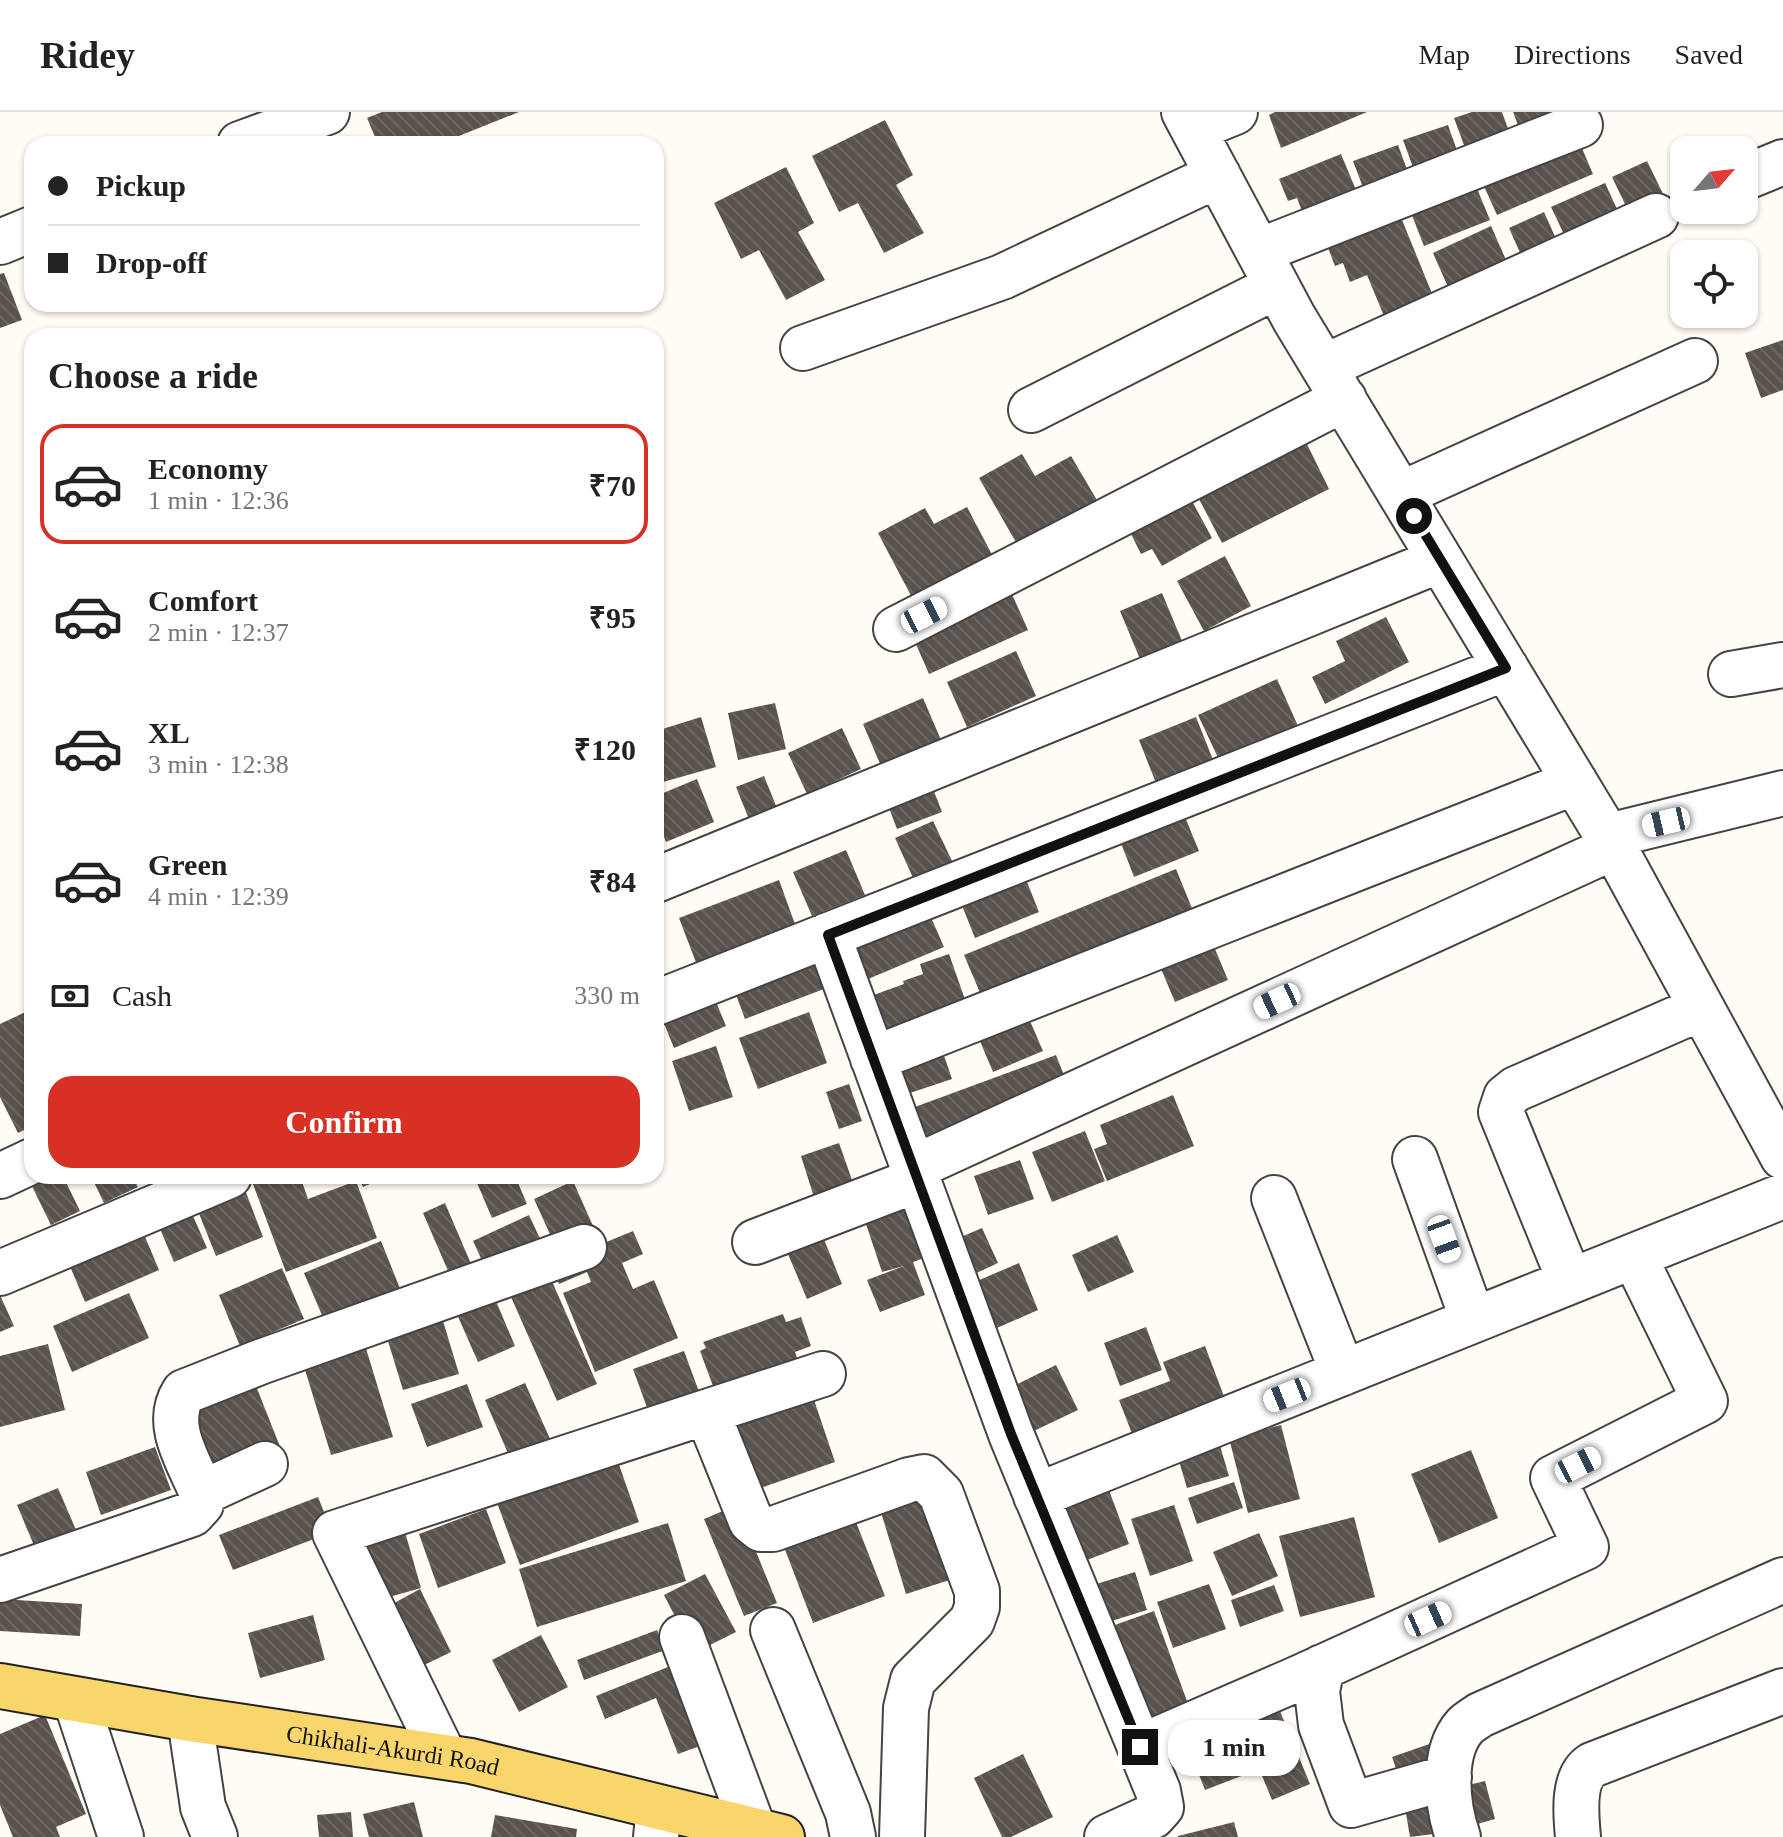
<!DOCTYPE html>
<meta charset="utf-8">
<style>
body{margin:0;font-family:"Times New Roman",serif;background:#f6f6f6;color:#222;height:100vh;display:flex;flex-direction:column;font-size:30px;white-space:nowrap}
*{box-sizing:border-box;margin:0}
p{font-size:26px;color:#767676}
.icon{flex:none;width:44px;height:44px;fill:none;stroke:currentColor;stroke-width:2;stroke-linecap:round;stroke-linejoin:round}
.map{position:relative;flex:1;overflow:hidden}
.panel{position:absolute;left:24px;top:216px;width:640px;height:856px;display:flex;flex-direction:column;background:#fff;border-radius:24px;box-shadow:0 2px 6px #0004}
.panel>*{flex:none}
.hud{position:absolute;left:24px;top:24px;width:640px;height:176px;border-radius:24px;box-shadow:0 2px 6px #0004;display:grid;align-content:center;height:176px;padding:0 24px;background:#fff}
.needle{width:52px;rotate:62deg}
.tools{position:absolute;left:1670px;top:24px;display:grid;gap:16px}
.tools a{display:grid;place-items:center;width:88px;height:88px;border-radius:16px;background:#fff;box-shadow:0 2px 6px #0004;font-size:40px}
.end{position:absolute;width:36px;height:36px;margin:-18px;border:10px solid #111;background:#fff;box-shadow:0 0 0 4px #fff}
.from{border-radius:50%}
.bubble{position:absolute;height:56px;border-radius:24px;background:#fff;box-shadow:0 2px 6px #0004;font-size:26px;font-weight:600;line-height:56px;text-align:center}
.car{position:absolute;width:24px;height:48px;margin:-24px -12px;border-radius:10px;box-shadow:0 0 6px 2px #0007;background:linear-gradient(#fff 24%,#345 0 40%,#fff 0 76%,#345 0 86%,#fff 0)}
.hud b{display:flex;align-items:center;gap:28px;height:76px;font-size:30px}
.hud b+b{border-top:2px solid #e0e0e0}
.hud i{width:20px;height:20px;background:#222}
ul{padding:0;list-style:none}
li{display:flex;align-items:center;gap:24px;height:120px;margin:0 16px 12px;padding:0 8px;border:4px solid transparent;border-radius:24px}
li div{flex:1}
li b{display:block;font-size:30px}
li em{font-style:normal;font-weight:600}
li.active{border-color:#d93025}
li>.icon{width:72px;height:72px;stroke-width:1.5}
h2{padding:0 24px;font-size:36px;line-height:96px}
.pay{display:flex;align-items:center;gap:20px;height:88px;padding:0 24px;font-size:30px}
.pay p{margin-inline-start:auto}
.button{display:flex;gap:16px;margin-top:auto;padding:16px 24px}
.button a{flex:1;height:92px;border-radius:24px;background:#d93025;color:#fff;font-size:32px;font-weight:600;line-height:92px;text-align:center}
header{display:flex;align-items:center;gap:48px;box-sizing:border-box;height:112px;padding:0 40px;background:#fff;border-bottom:2px solid #e0e0e0}
header strong{font-size:38px}
nav{display:flex;gap:44px;margin-inline-start:auto;font-size:28px}
.map>svg:first-child{display:block}
.building{fill:url(#building-back-hatch)}
.lines{fill:none;stroke-linecap:round;stroke-linejoin:round}
.minor-casing{stroke:#444;stroke-width:48}
.major-casing{stroke:#222;stroke-width:48}
.minor{stroke:#fff;stroke-width:44}
.major{stroke:#f9d66b;stroke-width:44}
.route{stroke:#111;stroke-width:10}
.labels{text-anchor:middle;stroke-width:8;stroke-linejoin:round;paint-order:stroke}
.street-label{font-size:24px;fill:#111;stroke:#fff}
</style>
<header>
<strong>Ridey</strong>
<nav><a>Map</a><a>Directions</a><a>Saved</a></nav>
</header>
<div class="map">
<svg width="1783" height="1725" viewBox="0 0 1783 1725">
<defs>
<pattern id="building-back-hatch" width="6" height="6" patternUnits="userSpaceOnUse" patternTransform="scale(2)"><rect width="6" height="6" fill="#5a524d"/><path d="M-1 5l2 2M0 0l6 6M5-1l2 2" fill="none" stroke="#6d6662"/></pattern>
</defs>
<rect width="100%" height="100%" fill="#fffdf5"/>
<path class="building" d="M382 0H519L439 32H378L367 6Z
M1275 0H1367L1281 36 1269 3Z
M1472 0H1502L1512 28 1468 44 1454 6Z
M1513 0H1563L1521 21Z
M885 8 913 63 896 73 924 121 884 141 858 91 839 100 812 44Z
M1448 13 1461 50 1417 66 1403 28Z
M1575 20 1593 62 1497 103 1478 61Z
M1398 33 1412 71 1367 86 1353 49Z
M1341 42 1361 90 1307 112 1297 86 1288 89 1279 67Z
M1647 49 1669 94 1634 111 1612 65Z
M786 55 814 111 798 120 825 168 786 188 759 138 741 147 714 91Z
M1471 62 1490 108 1424 134 1406 88Z
M1605 71 1624 112 1571 137 1551 95Z
M1544 100 1561 138 1526 154 1509 116Z
M1400 103 1433 184 1384 204 1367 163 1350 170 1343 151 1335 154 1327 133Z
M1491 114 1510 157 1452 184 1433 141Z
M4 161 22 208 0 216V162Z
M1783 228V278L1761 286 1745 241Z
M1307 332 1329 377 1222 431 1199 387Z
M1022 342 1035 364 1071 344 1101 395 1021 439 979 366Z
M1192 389 1212 426 1162 454 1152 437 1141 442 1131 422Z
M967 395 998 454 918 497 878 421 925 396 934 412Z
M1225 444 1251 494 1204 519 1177 469Z
M1011 480 1028 518 929 562 912 523Z
M1162 481 1182 529 1140 547 1120 499Z
M1386 505 1409 550 1325 592 1312 565 1345 549 1336 529Z
M1016 539 1036 584 967 615 947 570Z
M1277 567 1298 614 1220 650 1198 603Z
M923 586 941 628 881 654 863 612Z
M775 591 786 637 738 648 728 601Z
M701 605 716 655 656 672V619Z
M1196 605 1215 653 1158 676 1139 628Z
M842 616 861 657 807 682 788 641Z
M764 664 781 706 753 717 736 675Z
M929 666 942 700 897 717 884 683Z
M697 667 714 710 666 730 656 705V684Z
M1180 693 1199 739 1134 765 1116 718Z
M933 709 953 751 914 768 895 726Z
M846 738 865 783 812 804 793 760Z
M1021 755 1039 800 975 826 957 781Z
M1176 757 1198 811 987 897 964 843Z
M779 768 796 815 697 853 679 806Z
M926 794 944 835 861 870 844 829Z
M1212 830 1228 868 1175 890 1159 852Z
M809 838 824 877 745 907 731 869Z
M949 842 968 896 882 925 868 885 904 872 903 869 923 862 920 852Z
M709 873 726 914 674 936 657 894Z
M1024 895 1043 939 993 960 974 915Z
M32 897V1014L18 1021 0 985V912Z
M809 900 827 951 758 977 739 926Z
M939 929 952 967 898 985 885 947Z
M716 934 733 985 689 999 672 949Z
M1056 943 1069 976 923 1031 904 999Z
M849 972 862 1009 839 1017 826 980Z
M1173 983 1194 1034 1107 1069 1094 1037 1107 1032 1100 1013Z
M1085 1019 1105 1069 1052 1090 1032 1040Z
M839 1031 858 1085 818 1098 801 1044Z
M1020 1048 1034 1087 988 1103 974 1064Z
M24 1058 32 1064H63L80 1099 51 1113Z
M91 1064H132L138 1075 104 1091Z
M250 1064H300L308 1087 356 1069 377 1126 286 1160Z
M358 1064H388L363 1075Z
M474 1064H515L527 1092 492 1106Z
M573 1069 593 1114 554 1131 534 1087Z
M242 1070 263 1125 216 1144 194 1089Z
M904 1085 924 1146 913 1150 925 1183 880 1200 867 1168 904 1154 882 1160 862 1100Z
M187 1090 207 1136 174 1150 155 1105Z
M445 1091 474 1159 452 1168 423 1101Z
M529 1103 542 1131 486 1157 473 1129Z
M138 1108 159 1158 85 1190 64 1140Z
M982 1116 998 1151 970 1164 954 1128Z
M633 1119 643 1142 622 1151 633 1177 654 1168 678 1226 595 1260 563 1181 591 1170 587 1160 559 1172 551 1153Z
M821 1120 842 1172 807 1187 785 1135Z
M1117 1123 1134 1160 1088 1180 1072 1143Z
M381 1129 403 1184 327 1215 304 1161Z
M1019 1151 1038 1198 990 1219 970 1172Z
M282 1156 304 1207 240 1234 219 1183Z
M551 1167 597 1272 557 1289 511 1185Z
M490 1175 515 1234 478 1250 452 1191Z
M129 1181 149 1226 72 1260 53 1214Z
M0 1183 14 1214 0 1220Z
M440 1199 459 1262 403 1278 384 1216Z
M783 1202 786 1210 801 1205 811 1234 795 1240 799 1252 723 1279 720 1271 713 1274 700 1239 706 1236 703 1230Z
M1146 1215 1162 1258 1120 1274 1104 1231Z
M361 1220 393 1325 331 1343 299 1238Z
M48 1232 65 1298 0 1315V1244Z
M1205 1234 1225 1287 1138 1337 1119 1288 1170 1269 1163 1250Z
M684 1239 704 1293 653 1312 633 1257Z
M1056 1253 1078 1298 1019 1326 997 1282Z
M252 1264 279 1332 207 1360 183 1299Z
M525 1271 551 1329 510 1346 485 1288Z
M467 1272 483 1315 427 1335 411 1292Z
M812 1282 835 1350 749 1380 725 1312Z
M1281 1313 1300 1387 1248 1401 1229 1326Z
M1218 1327 1229 1364 1187 1376 1176 1339Z
M155 1335 171 1378 101 1403 86 1360Z
M1471 1338 1498 1406 1439 1431 1411 1362Z
M616 1344 639 1410 520 1453 496 1388Z
M1106 1370 1129 1432 1071 1454 1048 1392Z
M1234 1370 1243 1396 1197 1412 1188 1386Z
M58 1376 79 1425 38 1443 17 1393Z
M934 1381 959 1465 906 1482 880 1397Z
M318 1385 332 1420 233 1458 219 1423Z
M737 1393 777 1491 744 1504 704 1407Z
M1174 1393 1193 1449 1150 1464 1131 1407Z
M486 1397 506 1451 438 1476 419 1422Z
M852 1400 885 1484 813 1511 781 1427Z
M1354 1405 1375 1485 1300 1505 1279 1424Z
M668 1411 686 1469 537 1515 519 1457Z
M405 1420 421 1476 375 1489 359 1434Z
M1259 1421 1278 1464 1232 1484 1213 1440Z
M1135 1460 1147 1498 1102 1512 1090 1474Z
M705 1462 736 1520 694 1541 664 1483Z
M1209 1472 1226 1517 1173 1536 1157 1490Z
M1274 1473 1284 1499 1240 1515 1231 1488Z
M420 1477 451 1540 416 1557 385 1496Z
M0 1487 82 1492 80 1524 0 1519Z
M1154 1499 1191 1600 1149 1615 1112 1514Z
M313 1503 325 1548 260 1566 248 1521Z
M657 1518 665 1538 584 1568 577 1548Z
M541 1523 568 1575 519 1600 492 1548Z
M668 1555 700 1634 678 1642 656 1586 605 1607 596 1584Z
M1275 1587 1310 1672 1272 1688 1237 1603Z
M45 1603 86 1702 56 1715 60 1725H13L0 1693V1622Z
M1229 1607 1249 1661 1205 1678 1184 1624Z
M1435 1630 1445 1658 1402 1673 1392 1645Z
M1023 1642 1053 1705 1011 1725H1002L974 1666Z
M1485 1669 1495 1707 1467 1715 1456 1676Z
M1441 1676 1449 1720 1410 1725 1403 1684Z
M414 1690 423 1725H369L363 1702Z
M351 1700 353 1725H319L317 1703Z
M495 1703 577 1717 576 1725H491Z
M1234 1710 1238 1725H1178V1724Z"/>
<g class="lines">
<defs>
<path id="minor" d="M1184 0 1294 206 1614 735 1783 1045
M1193 17 1235 0
M240 32 327 0
M1744 66 1783 50
M0 130 32 117
M1259 139 1580 13
M803 236 1002 165 1218 63
M1324 255 1656 104
M1031 298 1277 174
M1401 382 1695 249
M896 517 1344 287
M1731 562 1783 553
M1608 724 1783 681
M656 768 1440 448
M828 823 1011 1322 1158 1679 1161 1695 1153 1704 1107 1725
M656 891 1506 556
M873 947 1575 670
M1415 1047 1473 1208
M913 1056 1614 735
M0 1064 32 1049
M1274 1086 1343 1261
M755 1130 917 1068
M0 1161 229 1064
M1570 1169 1501 1000 1506 985 1516 977 1701 896
M707 1300 751 1409 761 1417H773L909 1368 924 1365 941 1382 977 1479V1495L972 1509 913 1568 906 1596 902 1725
M202 1381 265 1352
M1036 1384 1783 1084
M0 1468 192 1402 201 1392 202 1381C189 1350 163 1312 184 1280L260 1250 584 1135
M773 1518 848 1701 853 1725
M682 1525 754 1718
M1322 1555 1317 1579 1321 1613 1351 1693 1449 1665
M76 1589 121 1725
M190 1607 203 1695 215 1725
M1140 1635 1299 1566 1586 1435 1553 1366 1705 1289 1634 1144
M444 1644 335 1421 823 1262
M656 1725 659 1696
M1458 1725C1447 1694 1441 1641 1465 1614 1469 1610 1476 1606 1480 1603L1783 1468
M1578 1725C1576 1704 1572 1666 1592 1653L1783 1579"/>
<g id="major">
<path id="s1" d="M0 1574 190 1607 471 1649 782 1725"/>
</g>
</defs>
<use href="#minor" class="minor-casing"/>
<use href="#major" class="major-casing"/>
<use href="#minor" class="minor"/>
<use href="#major" class="major"/>
</g>
<g class="lines">
<path class="route" d="M1140 1635 1011 1322 828 823 1506 556 1414 404"/>
</g>
<g class="labels">
<g class="street-label">
<text dy="8" stroke="none"><textPath href="#s1" startOffset="398">Chikhali-Akurdi Road</textPath></text>
</g>
</g>
</svg>
<div class="tools">
<a><svg class="needle" viewBox="-14 -14 28 28"><path d="M0-13l5 13h-10z" fill="#e53935"/><path d="M0 13l5-13h-10z" fill="#767676"/></svg></a>
<a><svg class="icon" aria-label="locate" viewBox="0 0 24 24"><circle cx="12" cy="12" r="6"/><path d="M12 2v4M12 18v4M2 12h4M18 12h4"/></svg></a>
</div>
<i class="end from" style="left:1414px;top:404px"></i>
<i class="end" style="left:1140px;top:1635px"></i>
<div class="bubble" style="left:1168px;top:1608px;width:132px">1 min</div>
<i class="car" style="left:924px;top:503px;rotate:63deg"></i>
<i class="car" style="left:1666px;top:710px;rotate:257deg"></i>
<i class="car" style="left:1277px;top:889px;rotate:245deg"></i>
<i class="car" style="left:1444px;top:1127px;rotate:160deg"></i>
<i class="car" style="left:1287px;top:1283px;rotate:248deg"></i>
<i class="car" style="left:1578px;top:1353px;rotate:63deg"></i>
<i class="car" style="left:1428px;top:1507px;rotate:66deg"></i>
<div class="hud">
<b><i class="from"></i>Pickup</b>
<b><i></i>Drop-off</b>
</div>
<section class="panel">
<h2>Choose a ride</h2>
<ul>
<li class="active"><svg class="icon" aria-label="car" viewBox="0 0 24 24"><path d="M5 17H2v-5l4-1 3-4h7l3 4 3 1v5h-3M9 17h6M6 11h13"/><circle cx="7" cy="17" r="2"/><circle cx="17" cy="17" r="2"/></svg><div><b>Economy</b><p>1 min · 12:36</p></div><em>₹70</em></li>
<li><svg class="icon" aria-label="car" viewBox="0 0 24 24"><path d="M5 17H2v-5l4-1 3-4h7l3 4 3 1v5h-3M9 17h6M6 11h13"/><circle cx="7" cy="17" r="2"/><circle cx="17" cy="17" r="2"/></svg><div><b>Comfort</b><p>2 min · 12:37</p></div><em>₹95</em></li>
<li><svg class="icon" aria-label="car" viewBox="0 0 24 24"><path d="M5 17H2v-5l4-1 3-4h7l3 4 3 1v5h-3M9 17h6M6 11h13"/><circle cx="7" cy="17" r="2"/><circle cx="17" cy="17" r="2"/></svg><div><b>XL</b><p>3 min · 12:38</p></div><em>₹120</em></li>
<li><svg class="icon" aria-label="car" viewBox="0 0 24 24"><path d="M5 17H2v-5l4-1 3-4h7l3 4 3 1v5h-3M9 17h6M6 11h13"/><circle cx="7" cy="17" r="2"/><circle cx="17" cy="17" r="2"/></svg><div><b>Green</b><p>4 min · 12:39</p></div><em>₹84</em></li>
</ul>
<div class="pay"><svg class="icon" aria-label="cash" viewBox="0 0 24 24"><path d="M3 7h18v10H3z"/><circle cx="12" cy="12" r="2"/></svg>Cash<p>330 m</p></div>
<div class="button"><a>Confirm</a></div>
</section>
</div>
